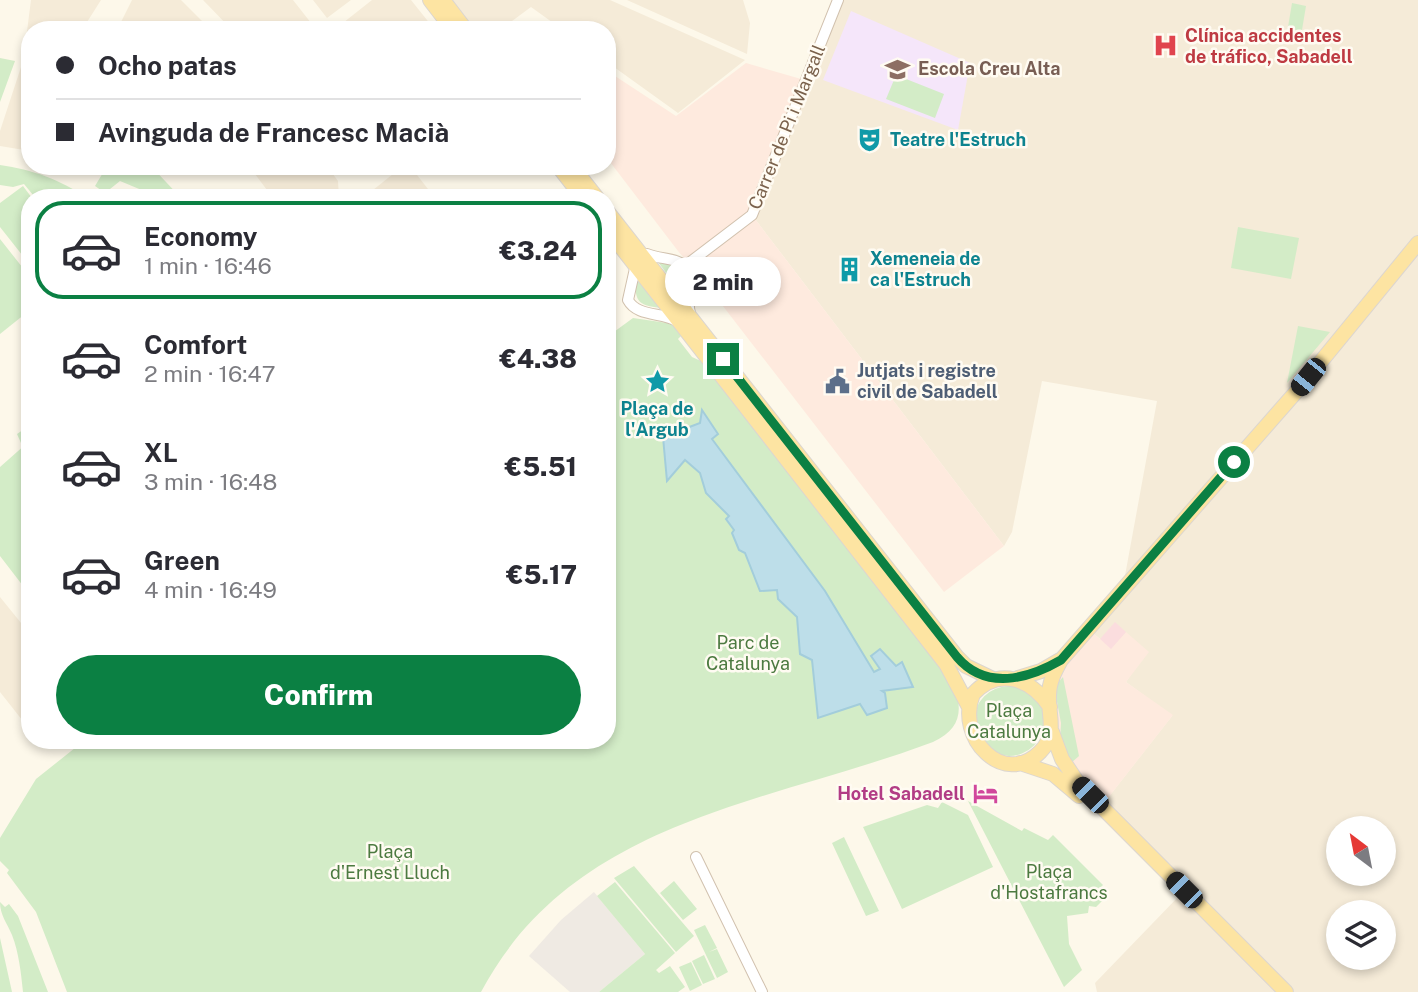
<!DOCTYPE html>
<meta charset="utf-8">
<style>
body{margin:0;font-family:"Public Sans",sans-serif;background:#f2f2f3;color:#2b2b33;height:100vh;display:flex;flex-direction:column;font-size:26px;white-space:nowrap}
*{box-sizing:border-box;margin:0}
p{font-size:23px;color:#7c7c81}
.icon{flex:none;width:38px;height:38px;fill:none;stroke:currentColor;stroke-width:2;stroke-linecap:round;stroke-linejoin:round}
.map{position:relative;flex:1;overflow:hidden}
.details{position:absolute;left:21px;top:189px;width:595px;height:560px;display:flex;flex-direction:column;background:#fff;border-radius:28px;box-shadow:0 4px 10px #0003}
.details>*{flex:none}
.top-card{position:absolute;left:21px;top:21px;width:595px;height:154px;border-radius:28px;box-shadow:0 4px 10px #0003;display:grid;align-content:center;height:154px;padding:0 35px;background:#fff}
.needle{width:46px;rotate:328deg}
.controls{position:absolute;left:1326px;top:816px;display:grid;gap:14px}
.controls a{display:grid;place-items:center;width:70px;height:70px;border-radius:50%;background:#fff;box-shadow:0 4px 10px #0003;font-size:35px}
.end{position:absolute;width:32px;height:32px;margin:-16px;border:9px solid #0b8043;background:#fff;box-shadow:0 0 0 4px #fff}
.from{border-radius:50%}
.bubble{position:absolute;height:49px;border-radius:24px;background:#fff;box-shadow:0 4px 10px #0003;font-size:23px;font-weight:800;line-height:49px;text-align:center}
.car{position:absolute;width:21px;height:42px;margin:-21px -10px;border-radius:9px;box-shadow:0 0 5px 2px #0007;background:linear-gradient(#222 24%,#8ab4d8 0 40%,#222 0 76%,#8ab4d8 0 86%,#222 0)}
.top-card b{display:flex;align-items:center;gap:24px;height:66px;font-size:26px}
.top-card b+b{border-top:2px solid #e1e1e2}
.top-card i{width:18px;height:18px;background:#2b2b33}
ul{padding:12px 0 0;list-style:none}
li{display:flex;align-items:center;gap:21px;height:98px;margin:0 14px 10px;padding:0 21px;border:4px solid transparent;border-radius:28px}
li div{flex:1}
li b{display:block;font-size:26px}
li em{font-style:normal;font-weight:800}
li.active{border-color:#0b8043}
li>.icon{width:63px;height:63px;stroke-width:1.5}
.cta{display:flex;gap:14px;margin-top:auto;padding:14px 35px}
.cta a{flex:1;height:80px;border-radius:42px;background:#0b8043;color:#fff;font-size:28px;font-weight:800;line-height:80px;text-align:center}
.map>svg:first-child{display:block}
.residential{fill:#f5ebd8;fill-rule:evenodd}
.commercial{fill:#feeade}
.industrial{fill:#efeae3}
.education{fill:#f5e6fa}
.medical{fill:#fbddde}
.green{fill:#d3ecc7}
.water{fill:#bddee9;stroke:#a3cddb;stroke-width:2}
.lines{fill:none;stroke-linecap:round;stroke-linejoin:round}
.minor-casing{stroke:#d1c1ae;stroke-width:12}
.major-casing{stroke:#dcd6d0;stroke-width:16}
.minor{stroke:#fff;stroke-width:10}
.major{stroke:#fde4a2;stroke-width:14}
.route{stroke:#0b8043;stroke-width:9}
.labels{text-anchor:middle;stroke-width:5;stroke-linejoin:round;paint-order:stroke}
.health-label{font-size:18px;font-weight:bold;fill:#be3a42;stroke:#fffbf2;text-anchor:start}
.education-label{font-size:18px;font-weight:bold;fill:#785e54;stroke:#fffbf2;text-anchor:start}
.street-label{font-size:18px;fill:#7a614b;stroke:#fffbf2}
.culture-label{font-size:18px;font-weight:bold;fill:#0d838f;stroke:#fffbf2;text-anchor:start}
.service-label{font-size:18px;font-weight:bold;fill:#4e5e75;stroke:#fffbf2;text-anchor:start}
.park-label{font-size:18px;fill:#4c7a40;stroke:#fffbf2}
.hotel-label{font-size:18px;font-weight:bold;fill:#b23c85;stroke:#fffbf2;text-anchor:end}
</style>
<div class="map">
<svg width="1418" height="992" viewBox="0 0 1418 992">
<rect width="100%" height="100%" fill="#fdf8ea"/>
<path class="residential" d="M31 0H101L82 30H30V40L26 39Z
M132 0H181L211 30H117Z
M203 0H293L315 28 232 30Z
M313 0H351L327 18Z
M372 0H411L435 30H334Z
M452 0H610L745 60 678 113 607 62V30H563L531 7 500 30H476Z
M627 0H743L750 23 747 54Z
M838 0H1418V992H1097L1095 983 1179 896 1096 813 1172 716 1126 682 1135 668 1088 629 1122 592 1157 401 1042 381 1012 532 1004 546 752 215ZM1339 828H1384V873H1339ZM1339 912H1384V957H1339Z
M23 61 30 62V151L0 146V131Z
M249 166H327L338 181 339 198H273Z
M403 166H410L435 198H363Z
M0 597 30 634V730L0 692Z"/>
<path class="commercial" d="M746 63 808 81 752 215 1004 546 944 592 692 266V259L684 258 678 251 607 158V82L615 76 676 116Z
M1088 629 1111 648 1126 632 1149 652 1126 682 1173 715 1101 807 1078 783 1052 719 1049 690Z"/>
<path class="industrial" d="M594 892 645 954 599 992H570L529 956 561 920Z"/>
<path class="education" d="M851 11 970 63 958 130 823 80Z"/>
<path class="medical" d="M1115 622 1126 632 1111 649 1100 639Z"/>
<path class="green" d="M1292 3 1306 6 1301 36 1287 33Z
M0 58 15 61 0 102Z
M896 75 944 94 935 118 886 99Z
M0 165C33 170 59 179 87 198L33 195 24 184 13 187 0 185Z
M107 166H151L181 198H149L144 191 120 181 105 193 95 186Z
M23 186 32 198 30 265 0 227V203Z
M1238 227 1299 238 1291 279 1231 268Z
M0 239 30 277V310L0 334Z
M658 262C681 265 684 271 681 293Z
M636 278 661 308C638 306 634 301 636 278Z
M633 318 674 324 682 335 678 339 692 357 703 362 954 686C964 712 959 730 933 742 768 804 573 819 481 992H67L36 912 7 873 9 870 0 861V838L36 779 85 740H607V337Z
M1298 326 1330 332 1287 383Z
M30 425V595L0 556V467L26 444 21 443 17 434Z
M1063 677 1079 756 1071 763 1060 741 1061 723 1055 691 1056 685Z
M974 721a35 35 0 1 1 70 0a35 35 0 1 1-70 0Z
M968 801 1022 831 1024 828 1048 840 1053 835 1103 885 1098 890 1105 898 1096 907 1089 906 1088 913 1067 916 1069 944 1082 970 1064 987Z
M942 802 968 815 993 867 902 909 863 827 927 805 938 808Z
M844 837 879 911 866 916 832 843Z
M634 866 694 936 676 952 614 878Z
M674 881 697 909 683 920 660 893Z
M615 882 675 953 656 970 659 973 670 966 685 987 678 992H599L645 954 597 896Z
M0 902 5 907 9 904 18 916 48 992H23C21 973 19 953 12 935 7 923 0 915 0 902Z
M705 925 717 948 709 952 717 949 728 972 717 978 694 930Z
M0 938 12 992H0Z
M704 955 715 979 703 984 692 961Z
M691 962 702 985 690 991 679 967Z"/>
<path class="water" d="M702 410 718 434 712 439 825 591 874 672 880 669 871 656 880 649 896 666 902 662 913 687 882 691 885 693 887 708 867 715 860 704 818 718 812 660 800 654 797 617 778 599 777 590 760 591 745 553 739 550 732 533 734 530 726 519 729 516 706 493 700 473 685 460 667 481 663 437 700 423Z"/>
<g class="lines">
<defs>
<path id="minor" d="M647 254C657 258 667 258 676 261 697 267 685 297 690 313
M653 257 636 264 628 300C637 317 662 312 677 321
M685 266 752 215 838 0
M696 857 762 992"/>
<path id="major" d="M430 0 453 30
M443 0 466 30
M558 166 583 198
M572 166 597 198
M607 211 957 657 966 666 995 680
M607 229 946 664 969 707
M1018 678 1041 671 1060 660
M1050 707C1031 679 999 666 973 694 955 738 1004 788 1040 752 1058 734 1048 717 1049 695 1049 682 1055 671 1061 660L1296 392 1418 243
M1052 732 1062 759 1078 783 1286 992
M1020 763 1053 774 1079 796"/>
</defs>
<use href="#minor" class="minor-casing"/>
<use href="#major" class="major-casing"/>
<use href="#minor" class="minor"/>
<use href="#major" class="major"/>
</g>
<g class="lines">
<path class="route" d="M723 359 957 657C986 691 1028 679 1061 660L1234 462"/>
</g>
<defs>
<symbol id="hospital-bare" viewBox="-9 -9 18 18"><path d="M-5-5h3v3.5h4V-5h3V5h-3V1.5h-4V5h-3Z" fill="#e0444e" stroke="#fffbf2" stroke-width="2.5" paint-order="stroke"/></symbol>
<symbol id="school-bare" viewBox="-9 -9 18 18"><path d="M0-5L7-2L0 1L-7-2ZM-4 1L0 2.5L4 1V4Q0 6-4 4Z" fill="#8d6e63" stroke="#fffbf2" stroke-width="2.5" paint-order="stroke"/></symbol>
<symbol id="theatre-bare" viewBox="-9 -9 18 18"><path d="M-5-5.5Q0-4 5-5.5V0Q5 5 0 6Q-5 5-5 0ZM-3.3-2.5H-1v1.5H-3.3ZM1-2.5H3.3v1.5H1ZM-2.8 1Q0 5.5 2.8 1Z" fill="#0f9aa8" stroke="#fffbf2" stroke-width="2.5" paint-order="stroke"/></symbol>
<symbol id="building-bare" viewBox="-9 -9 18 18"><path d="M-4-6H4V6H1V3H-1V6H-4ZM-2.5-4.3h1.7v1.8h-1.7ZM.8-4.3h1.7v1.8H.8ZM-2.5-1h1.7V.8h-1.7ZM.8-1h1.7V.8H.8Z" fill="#0f9aa8" stroke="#fffbf2" stroke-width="2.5" paint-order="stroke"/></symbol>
<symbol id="civic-bare" viewBox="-9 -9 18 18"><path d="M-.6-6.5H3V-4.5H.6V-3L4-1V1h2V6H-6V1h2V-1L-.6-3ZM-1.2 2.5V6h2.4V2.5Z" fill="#5c6f8a" stroke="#fffbf2" stroke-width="2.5" paint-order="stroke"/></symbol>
<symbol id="sight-bare" viewBox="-9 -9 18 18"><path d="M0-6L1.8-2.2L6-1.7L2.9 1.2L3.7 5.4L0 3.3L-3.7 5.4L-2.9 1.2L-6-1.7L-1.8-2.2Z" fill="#0f9aa8" stroke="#fffbf2" stroke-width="2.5" paint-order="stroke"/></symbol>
<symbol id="hotel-bare" viewBox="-9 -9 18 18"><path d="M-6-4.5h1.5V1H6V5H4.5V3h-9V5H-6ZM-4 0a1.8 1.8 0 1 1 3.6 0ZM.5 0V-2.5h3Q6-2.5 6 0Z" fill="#d1479c" stroke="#fffbf2" stroke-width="2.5" paint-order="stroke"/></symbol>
</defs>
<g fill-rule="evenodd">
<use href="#hospital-bare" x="1148" y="28" width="35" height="35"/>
<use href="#school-bare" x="880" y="52" width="35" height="35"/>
<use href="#theatre-bare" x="852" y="122" width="35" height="35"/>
<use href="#building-bare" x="832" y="252" width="35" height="35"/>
<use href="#civic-bare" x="820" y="364" width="35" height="35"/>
<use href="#sight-bare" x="640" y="364" width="35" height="35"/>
<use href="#hotel-bare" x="968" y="776" width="35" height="35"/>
</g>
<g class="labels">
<g class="health-label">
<text x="1185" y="42">Clínica accidentes<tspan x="1185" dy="21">de tráfico, Sabadell</tspan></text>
</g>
<g class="education-label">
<text x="918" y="75">Escola Creu Alta</text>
</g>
<g class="street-label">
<text transform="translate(787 127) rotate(-68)" y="6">Carrer de Pi i Margall</text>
</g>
<g class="culture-label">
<text x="890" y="146">Teatre l'Estruch</text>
<text x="870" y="265">Xemeneia de<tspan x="870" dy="21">ca l'Estruch</tspan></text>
<text x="657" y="415" text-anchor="middle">Plaça de<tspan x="657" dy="21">l'Argub</tspan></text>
</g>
<g class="service-label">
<text x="857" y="377">Jutjats i registre<tspan x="857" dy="21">civil de Sabadell</tspan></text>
</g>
<g class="park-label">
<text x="748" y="649">Parc de<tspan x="748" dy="21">Catalunya</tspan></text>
<text x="1009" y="717">Plaça<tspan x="1009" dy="21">Catalunya</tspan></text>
<text x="390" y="858">Plaça<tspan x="390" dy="21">d'Ernest Lluch</tspan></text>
<text x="1049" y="878">Plaça<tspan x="1049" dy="21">d'Hostafrancs</tspan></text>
</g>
<g class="hotel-label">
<text x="965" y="800">Hotel Sabadell</text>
</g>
</g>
</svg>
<div class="controls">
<a><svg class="needle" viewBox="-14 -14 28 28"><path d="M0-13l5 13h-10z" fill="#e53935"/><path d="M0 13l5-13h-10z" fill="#7c7c81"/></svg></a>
<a><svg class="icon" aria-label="layers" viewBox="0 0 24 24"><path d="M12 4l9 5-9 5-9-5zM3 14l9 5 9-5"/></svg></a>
</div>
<i class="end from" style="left:1234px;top:462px"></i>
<i class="end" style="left:723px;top:359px"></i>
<div class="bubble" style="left:665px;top:257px;width:116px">2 min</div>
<i class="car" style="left:1308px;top:377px;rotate:219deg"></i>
<i class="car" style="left:1090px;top:795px;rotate:315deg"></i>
<i class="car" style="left:1184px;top:890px;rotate:315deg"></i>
<div class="top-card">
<b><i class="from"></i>Ocho patas</b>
<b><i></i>Avinguda de Francesc Macià</b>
</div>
<section class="details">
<ul>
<li class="active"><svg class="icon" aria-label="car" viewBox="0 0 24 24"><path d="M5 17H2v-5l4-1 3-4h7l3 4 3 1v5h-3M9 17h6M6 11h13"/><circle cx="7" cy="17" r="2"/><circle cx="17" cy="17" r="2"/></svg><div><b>Economy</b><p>1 min · 16:46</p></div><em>€3.24</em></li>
<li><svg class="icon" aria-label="car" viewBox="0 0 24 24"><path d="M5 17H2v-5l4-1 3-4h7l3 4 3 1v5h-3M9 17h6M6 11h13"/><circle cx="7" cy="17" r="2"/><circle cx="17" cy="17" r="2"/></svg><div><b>Comfort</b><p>2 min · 16:47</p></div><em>€4.38</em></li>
<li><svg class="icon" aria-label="car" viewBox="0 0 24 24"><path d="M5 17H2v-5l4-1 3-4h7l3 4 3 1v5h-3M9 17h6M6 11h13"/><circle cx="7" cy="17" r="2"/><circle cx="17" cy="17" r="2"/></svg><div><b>XL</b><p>3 min · 16:48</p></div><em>€5.51</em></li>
<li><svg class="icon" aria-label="car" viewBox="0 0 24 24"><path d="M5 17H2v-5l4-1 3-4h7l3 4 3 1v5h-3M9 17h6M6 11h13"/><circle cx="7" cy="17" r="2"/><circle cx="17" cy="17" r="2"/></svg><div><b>Green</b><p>4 min · 16:49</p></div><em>€5.17</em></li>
</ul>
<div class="cta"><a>Confirm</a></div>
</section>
</div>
